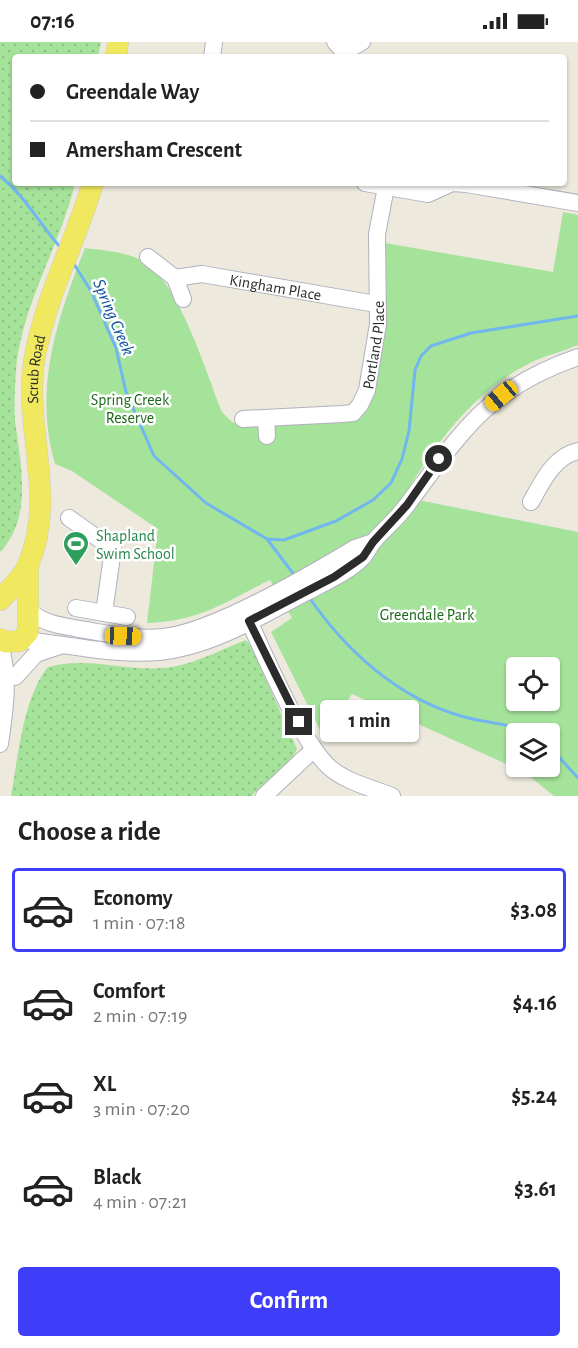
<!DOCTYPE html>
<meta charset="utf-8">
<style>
body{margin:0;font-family:"Alegreya Sans",sans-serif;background:#f2f2f2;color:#222;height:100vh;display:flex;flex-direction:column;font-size:22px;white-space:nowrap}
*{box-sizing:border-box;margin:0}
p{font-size:20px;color:#767676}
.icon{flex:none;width:33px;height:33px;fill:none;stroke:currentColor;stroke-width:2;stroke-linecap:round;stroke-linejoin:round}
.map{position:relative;height:754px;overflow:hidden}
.panel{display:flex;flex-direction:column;background:#fff;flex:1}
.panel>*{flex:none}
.banner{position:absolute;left:12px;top:12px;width:555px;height:132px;border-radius:6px;box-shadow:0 2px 4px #0004;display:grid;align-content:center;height:132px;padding:0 18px;background:#fff}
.fabs{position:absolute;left:506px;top:615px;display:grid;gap:12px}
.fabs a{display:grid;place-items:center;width:54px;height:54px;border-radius:6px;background:#fff;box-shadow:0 2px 4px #0004;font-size:30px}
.end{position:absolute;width:27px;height:27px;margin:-14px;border:8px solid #2b2b2b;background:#fff;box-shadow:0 0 0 3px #fff}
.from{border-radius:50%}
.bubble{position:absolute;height:42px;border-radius:6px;background:#fff;box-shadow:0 2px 4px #0004;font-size:20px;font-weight:700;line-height:42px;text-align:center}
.car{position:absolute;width:18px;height:36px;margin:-18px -9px;border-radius:8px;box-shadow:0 0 4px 2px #0007;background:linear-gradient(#f5c518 24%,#345 0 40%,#f5c518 0 76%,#345 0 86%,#f5c518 0)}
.banner b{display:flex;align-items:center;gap:21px;height:57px;font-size:22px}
.banner b+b{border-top:2px solid #e0e0e0}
.banner i{width:15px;height:15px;background:#222}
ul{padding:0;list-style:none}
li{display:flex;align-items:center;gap:18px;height:84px;margin:0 12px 9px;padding:0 6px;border:3px solid transparent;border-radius:6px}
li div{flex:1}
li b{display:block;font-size:22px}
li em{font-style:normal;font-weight:700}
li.on{border-color:#3e3ef9}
li>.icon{width:54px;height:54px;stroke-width:1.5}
h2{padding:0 18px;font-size:27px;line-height:72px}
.cta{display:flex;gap:12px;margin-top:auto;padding:12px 18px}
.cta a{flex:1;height:69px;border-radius:6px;background:#3e3ef9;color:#fff;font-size:24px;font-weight:700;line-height:69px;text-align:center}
.status{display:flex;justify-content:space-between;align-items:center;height:42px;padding:0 30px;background:#fff;direction:ltr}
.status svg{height:16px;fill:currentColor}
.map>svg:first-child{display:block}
.grass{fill:url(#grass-dots)}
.park{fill:#a5e39a;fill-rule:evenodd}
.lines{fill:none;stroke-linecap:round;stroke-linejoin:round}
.stream{stroke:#71b6ee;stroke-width:3}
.minor-casing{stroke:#b1b1bf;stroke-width:18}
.major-casing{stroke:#ccc;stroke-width:22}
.minor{stroke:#fff;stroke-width:16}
.major{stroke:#f0e95f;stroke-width:21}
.route{stroke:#2b2b2b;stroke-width:8}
.labels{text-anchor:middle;stroke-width:5;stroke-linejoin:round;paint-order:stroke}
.street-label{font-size:16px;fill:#2b2b2b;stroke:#fff}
.park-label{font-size:16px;fill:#1c681b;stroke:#fff}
.leisure-label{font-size:16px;fill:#27864d;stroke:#fff;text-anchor:start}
.water-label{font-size:18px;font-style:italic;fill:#0e519c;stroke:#fff}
</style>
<div class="status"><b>07:16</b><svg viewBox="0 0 49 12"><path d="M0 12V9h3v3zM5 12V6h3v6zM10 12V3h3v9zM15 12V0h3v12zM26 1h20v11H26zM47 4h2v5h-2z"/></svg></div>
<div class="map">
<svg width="578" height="754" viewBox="0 0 578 754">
<defs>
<pattern id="grass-dots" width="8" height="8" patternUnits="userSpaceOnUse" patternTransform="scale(1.5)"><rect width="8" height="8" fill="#a5e39a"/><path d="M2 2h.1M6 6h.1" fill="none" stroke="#8ec385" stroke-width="1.8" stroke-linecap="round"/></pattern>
</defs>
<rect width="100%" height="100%" fill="#ede9dd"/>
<path class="grass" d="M0 0H101L98 15H15V141H75C60 205 22 261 16 328 15 344 14 362 15 378 20 420 34 475 0 510Z
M246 598 251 604 297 707C289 727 265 737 252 754H11C18 716 23 655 48 625 86 614 124 629 163 626 191 624 220 608 246 598Z"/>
<path class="park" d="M563 170 578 173V303C564 309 548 313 534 319 474 348 437 400 403 455L578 490V754H554L524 730 352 652 324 696 271 590 292 576 270 538C224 560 201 579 147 581L158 487 72 429 55 422C33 346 57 277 85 206 102 208 124 210 139 217 178 234 206 331 222 370L232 380 244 384 368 363 385 201 553 230ZM516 626H549V658H516ZM516 692H549V724H516Z"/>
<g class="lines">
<path class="stream" d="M0 134C25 154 39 181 60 205
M72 219 91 249 116 306 126 350 154 414 206 461 267 497 284 498 336 479 373 458 391 441 402 417 409 389 415 328 421 314 431 304 471 291 578 274
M267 497 295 534
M309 555C345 608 398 656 461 674 484 681 510 681 532 692
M549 704 578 736"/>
<defs>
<g id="minor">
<path d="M335 0 344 10 362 0"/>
<path d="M212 15 214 0"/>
<path d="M365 141 428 152 452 141 466 142 578 161"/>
<path d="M148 215 175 236 183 257"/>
<path id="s1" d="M175 236 202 232 376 262"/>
<path id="s2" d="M243 377 342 372 353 371 360 363 367 348 378 282 377 192 386 145"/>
<path d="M266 377 267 394"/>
<path d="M531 460C542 440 554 414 578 409"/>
<path d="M69 476 113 507 104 571"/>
<path d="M76 566 127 575"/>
<path d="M30 569C44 583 66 584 85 588 110 592 137 598 163 595 213 590 310 533 355 506L373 500"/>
<path d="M246 572C263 610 301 699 329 725 346 740 372 746 392 754"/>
<path d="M23 598C68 602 114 614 159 610 212 605 262 573 309 549 327 539 349 530 363 515 367 511 369 505 373 500 384 487 397 477 407 463 462 390 486 347 578 315"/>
<path d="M0 602C10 636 5 667 0 702"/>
<path d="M15 635 36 612 60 604"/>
<path d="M264 754 314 707"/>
</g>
<g id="major">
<path d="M116 15 118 0"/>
<path id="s3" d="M0 558C10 547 22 537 28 523 58 455 22 383 35 314 47 251 75 201 93 141"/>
<path d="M0 597 6 600 20 599 28 590V525"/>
</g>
</defs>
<use href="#minor" class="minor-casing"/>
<use href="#major" class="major-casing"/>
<use href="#minor" class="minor"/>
<use href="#major" class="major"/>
</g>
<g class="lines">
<path class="route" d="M299 680 249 579 334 535 363 515 373 500 407 463 439 417"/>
</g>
<defs>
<symbol id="stadium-pin" viewBox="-11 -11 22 30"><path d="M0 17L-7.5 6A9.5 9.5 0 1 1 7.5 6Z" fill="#2e9e5b" stroke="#fff"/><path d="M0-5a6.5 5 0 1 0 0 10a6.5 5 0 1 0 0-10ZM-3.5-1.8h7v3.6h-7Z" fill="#fff"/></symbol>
</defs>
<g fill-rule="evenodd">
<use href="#stadium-pin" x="61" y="487" width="30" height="40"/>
</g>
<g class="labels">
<g class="street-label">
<text dy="6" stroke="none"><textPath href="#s1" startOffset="102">Kingham Place</textPath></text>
<text dy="6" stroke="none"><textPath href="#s2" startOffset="183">Portland Place</textPath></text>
<text dy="6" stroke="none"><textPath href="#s3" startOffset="243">Scrub Road</textPath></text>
</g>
<g class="park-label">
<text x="130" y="363">Spring Creek<tspan x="130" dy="18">Reserve</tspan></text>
<text x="427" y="578">Greendale Park</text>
</g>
<g class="leisure-label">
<text x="96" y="499">Shapland<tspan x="96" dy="18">Swim School</tspan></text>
</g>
<g class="water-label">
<text transform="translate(114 275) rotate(67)" y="6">Spring Creek</text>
</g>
</g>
</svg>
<div class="fabs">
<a><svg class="icon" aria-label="locate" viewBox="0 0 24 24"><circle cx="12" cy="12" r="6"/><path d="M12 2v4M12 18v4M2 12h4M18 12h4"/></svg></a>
<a><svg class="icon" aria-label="layers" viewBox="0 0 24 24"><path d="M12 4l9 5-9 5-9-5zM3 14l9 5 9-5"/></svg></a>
</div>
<i class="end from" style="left:439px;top:417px"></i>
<i class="end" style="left:299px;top:680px"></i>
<div class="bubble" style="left:320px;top:658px;width:99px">1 min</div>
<i class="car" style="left:501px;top:354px;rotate:230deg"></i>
<i class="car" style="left:123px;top:594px;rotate:92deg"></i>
<div class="banner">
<b><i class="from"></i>Greendale Way</b>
<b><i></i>Amersham Crescent</b>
</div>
</div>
<section class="panel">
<h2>Choose a ride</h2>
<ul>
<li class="on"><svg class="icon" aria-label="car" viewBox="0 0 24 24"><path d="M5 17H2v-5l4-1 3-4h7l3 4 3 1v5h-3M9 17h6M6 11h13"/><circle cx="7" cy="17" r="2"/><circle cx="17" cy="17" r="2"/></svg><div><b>Economy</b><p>1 min · 07:18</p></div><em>$3.08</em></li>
<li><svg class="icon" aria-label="car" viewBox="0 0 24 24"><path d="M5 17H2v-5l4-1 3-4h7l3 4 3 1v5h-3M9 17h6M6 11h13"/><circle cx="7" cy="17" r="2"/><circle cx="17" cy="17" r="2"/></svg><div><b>Comfort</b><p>2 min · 07:19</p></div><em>$4.16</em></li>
<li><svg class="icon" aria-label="car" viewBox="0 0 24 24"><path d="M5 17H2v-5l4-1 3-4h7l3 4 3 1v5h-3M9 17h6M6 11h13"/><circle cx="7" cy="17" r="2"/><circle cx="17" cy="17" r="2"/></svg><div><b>XL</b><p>3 min · 07:20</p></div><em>$5.24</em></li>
<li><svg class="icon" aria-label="car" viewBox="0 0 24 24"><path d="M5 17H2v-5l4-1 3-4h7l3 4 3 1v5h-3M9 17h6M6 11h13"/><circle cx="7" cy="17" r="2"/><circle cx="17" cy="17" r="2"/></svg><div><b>Black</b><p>4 min · 07:21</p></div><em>$3.61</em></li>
</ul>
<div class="cta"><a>Confirm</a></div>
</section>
